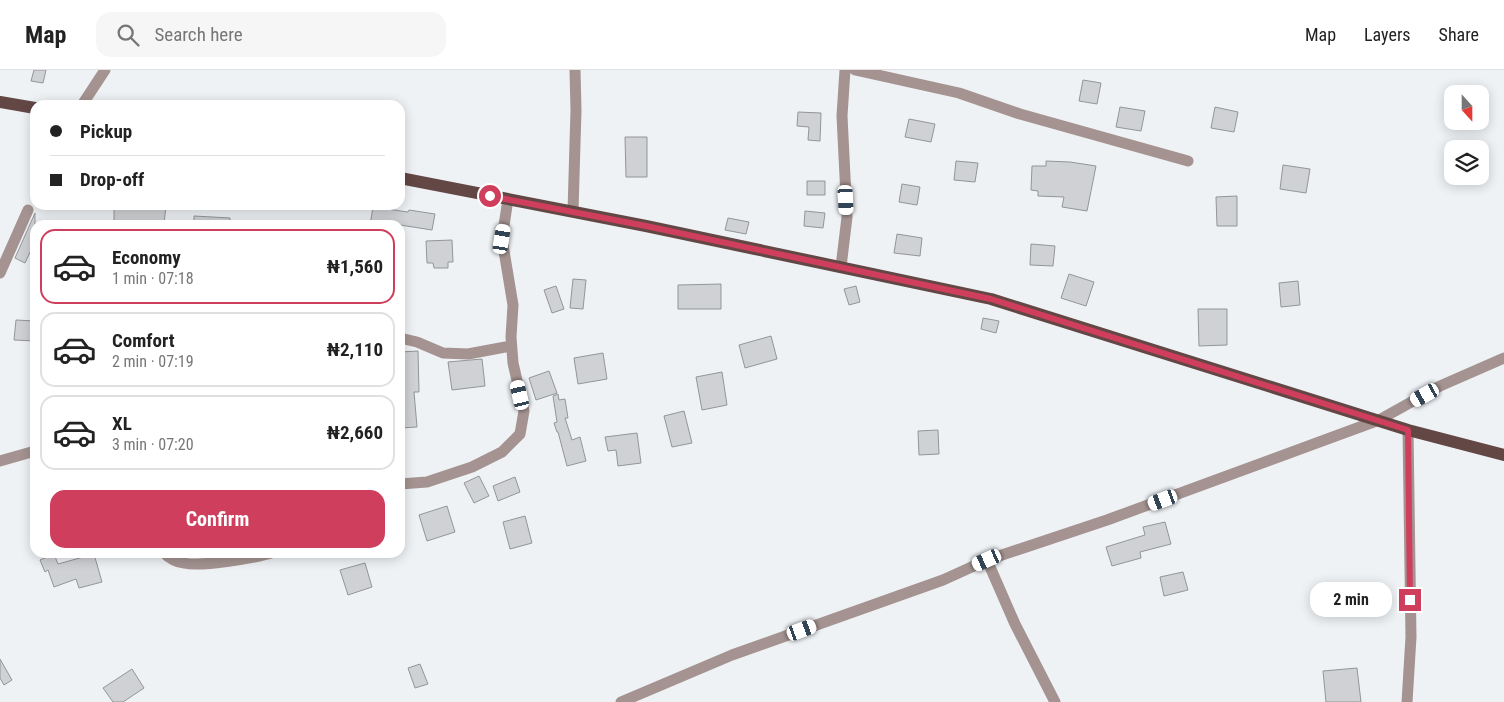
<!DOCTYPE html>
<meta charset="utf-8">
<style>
body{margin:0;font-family:"Roboto Condensed",sans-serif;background:#f6f6f6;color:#222;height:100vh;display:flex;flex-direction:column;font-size:19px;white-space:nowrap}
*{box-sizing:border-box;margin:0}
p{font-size:16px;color:#767676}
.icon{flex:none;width:28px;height:28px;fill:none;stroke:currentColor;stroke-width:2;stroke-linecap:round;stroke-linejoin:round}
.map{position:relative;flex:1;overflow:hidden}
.sheet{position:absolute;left:30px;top:150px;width:375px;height:338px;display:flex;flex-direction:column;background:#fff;border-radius:15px;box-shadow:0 2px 12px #0003}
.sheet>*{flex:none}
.top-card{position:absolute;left:30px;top:30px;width:375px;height:110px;border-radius:15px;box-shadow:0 2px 12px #0003;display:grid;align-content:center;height:110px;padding:0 20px;background:#fff}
.needle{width:32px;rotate:159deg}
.tools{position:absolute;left:1444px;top:15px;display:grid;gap:10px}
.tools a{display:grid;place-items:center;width:45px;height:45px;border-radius:10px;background:#fff;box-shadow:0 2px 12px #0003;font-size:25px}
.end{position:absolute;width:22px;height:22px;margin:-11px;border:6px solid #cf3f5d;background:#fff;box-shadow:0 0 0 2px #fff}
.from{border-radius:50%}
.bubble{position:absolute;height:35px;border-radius:15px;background:#fff;box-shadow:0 2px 12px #0003;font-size:16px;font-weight:700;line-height:35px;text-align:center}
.car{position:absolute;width:15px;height:30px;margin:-15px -8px;border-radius:6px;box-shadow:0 0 4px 1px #0007;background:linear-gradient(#fff 24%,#345 0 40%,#fff 0 76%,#345 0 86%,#fff 0)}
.top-card b{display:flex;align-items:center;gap:18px;height:48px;font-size:19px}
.top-card b+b{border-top:1px solid #e0e0e0}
.top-card i{width:12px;height:12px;background:#222}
ul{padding:9px 0 0;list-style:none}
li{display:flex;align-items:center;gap:15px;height:75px;margin:0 10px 8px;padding:0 10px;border:2px solid #e0e0e0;border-radius:15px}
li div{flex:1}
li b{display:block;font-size:19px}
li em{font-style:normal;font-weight:700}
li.active{border-color:#cf3f5d}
li>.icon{width:45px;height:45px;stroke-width:1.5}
.primary-button{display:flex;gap:10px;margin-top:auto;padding:10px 20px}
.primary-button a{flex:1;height:58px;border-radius:15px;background:#cf3f5d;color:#fff;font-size:20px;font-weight:700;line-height:58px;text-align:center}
header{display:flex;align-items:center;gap:30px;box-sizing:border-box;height:70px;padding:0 25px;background:#fff;border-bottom:1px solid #e0e0e0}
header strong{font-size:24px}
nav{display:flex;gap:28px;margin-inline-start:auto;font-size:18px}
.search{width:350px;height:45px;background:#f6f6f6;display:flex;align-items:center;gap:12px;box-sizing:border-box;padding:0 18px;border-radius:15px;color:#767676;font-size:19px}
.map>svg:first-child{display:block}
.building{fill:#cfd1d4;stroke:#939698}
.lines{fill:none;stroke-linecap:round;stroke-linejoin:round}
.minor{stroke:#a49391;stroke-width:11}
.major{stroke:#634745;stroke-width:12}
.route{stroke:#cf3f5d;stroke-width:6}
</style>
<header>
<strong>Map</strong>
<div class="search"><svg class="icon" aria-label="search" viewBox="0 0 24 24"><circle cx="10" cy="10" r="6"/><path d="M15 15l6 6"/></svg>Search here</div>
<nav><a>Map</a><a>Layers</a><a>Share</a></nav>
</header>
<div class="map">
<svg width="1504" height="632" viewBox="0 0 1504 632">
<rect width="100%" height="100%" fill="#eff2f5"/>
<path class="building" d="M34 0H46L43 13 31 11Z
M1083 10 1101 13 1097 34 1079 31Z
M1120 37 1145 41 1141 61 1116 57Z
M1215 37 1238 42 1234 62 1211 58Z
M798 42 821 43 820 71 808 70 809 57 797 56Z
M909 49 935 54 931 72 905 67Z
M625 67H647V107H626Z
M956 91 978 93 975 112 954 110Z
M1046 91 1070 92 1096 96 1087 141 1062 137 1064 127 1038 126V121L1031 120 1032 96H1046Z
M1283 95 1310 99 1306 123 1280 119Z
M807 111H825V125H807Z
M902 114 920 117 917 135 899 132Z
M1237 126V156H1217L1216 127Z
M114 135H166L164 154 140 153 114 154Z
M373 137 408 142 409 140 435 144 432 160 400 155H370Z
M805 141 825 143 823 158 804 156Z
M35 143V172L25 193 15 188Z
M194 146 230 148V155H194Z
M728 148 749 152 746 164 725 160Z
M897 164 922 168 920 186 894 183Z
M452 170 453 192H448V198H434L433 193H427L426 171Z
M1031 174 1055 176 1053 196 1030 195Z
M1069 204 1094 212 1086 236 1061 228Z
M573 209 586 210 583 239 570 238Z
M1298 211 1300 235 1281 237 1279 213Z
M721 214V239H678V215Z
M556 216 564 239 552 243 544 220Z
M856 216 860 232 849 235 844 219Z
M1198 239H1227V275L1199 276Z
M983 248 999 251 996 263 981 259Z
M16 250 35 251V271L14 270Z
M771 266 777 289 745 298 739 275Z
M418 281 419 322H414L417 357 400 358V282Z
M603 283 607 309 578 314 574 288Z
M482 289 485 316 452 320 448 292Z
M549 301 557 323 536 330 529 308Z
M722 302 727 335 702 340 696 307Z
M558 324 559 330 565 329 568 348H565L572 370 580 367 586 391 567 396 558 362H557L554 353 557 352 553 326Z
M684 341 692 373 672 377 664 346Z
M938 360 939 384 919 385 918 361Z
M637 363 641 393 618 396 616 380 608 381 605 367Z
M479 406 489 426 474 433 464 413Z
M515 407 520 422 498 431 493 416Z
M447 436 455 462 427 471 419 445Z
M525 446 532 473 510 479 503 452Z
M1165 452 1171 474 1140 482 1141 488 1112 496 1106 477 1145 465 1143 457Z
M54 484 58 494 94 484 102 512 79 518 76 509 54 517 48 500 45 502 40 490Z
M365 493 372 517 348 525 340 500Z
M1183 502 1188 520 1164 526 1160 507Z
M0 589 12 610 4 615 0 608Z
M420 594 428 614 415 618 408 598Z
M1357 598 1361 632H1326L1323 601Z
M132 599 144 618 123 632H113L103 618Z"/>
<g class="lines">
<path class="minor" d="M855 0 959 23 1020 44 1188 91
M82 35 105 0
M573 141 576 40 575 0
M841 197 847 147 842 46 845 0
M0 203 28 140
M400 268 417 272 443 283 468 284 511 276
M0 391 35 381
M400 414 427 412 472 397 502 382 520 364 524 341 513 293 511 267 513 235 502 169 508 129
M163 482C169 488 175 492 184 493 201 497 256 488 274 482
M987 490 1015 554 1055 632
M621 632 732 585 943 510 987 490 1107 450 1379 350 1440 316 1504 288
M1407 632 1411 567 1408 360"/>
<path class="major" d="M0 32 35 38
M400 108 646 156 991 229 1408 360 1504 385"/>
</g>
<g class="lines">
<path class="route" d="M490 126 646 156 991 229 1408 360 1410 530"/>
</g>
</svg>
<div class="tools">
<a><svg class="needle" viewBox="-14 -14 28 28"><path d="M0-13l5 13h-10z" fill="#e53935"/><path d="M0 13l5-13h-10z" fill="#767676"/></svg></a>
<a><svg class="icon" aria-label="layers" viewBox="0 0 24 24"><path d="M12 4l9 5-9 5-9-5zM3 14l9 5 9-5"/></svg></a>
</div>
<i class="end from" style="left:490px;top:126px"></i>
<i class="end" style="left:1410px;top:530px"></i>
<div class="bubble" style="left:1310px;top:512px;width:82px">2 min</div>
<i class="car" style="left:846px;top:130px;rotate:177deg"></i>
<i class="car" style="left:502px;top:169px;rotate:9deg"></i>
<i class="car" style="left:520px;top:325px;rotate:347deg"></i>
<i class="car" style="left:1425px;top:325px;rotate:241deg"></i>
<i class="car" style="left:1163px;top:430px;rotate:250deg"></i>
<i class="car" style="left:987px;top:490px;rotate:246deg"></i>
<i class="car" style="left:802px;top:560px;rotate:70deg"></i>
<div class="top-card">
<b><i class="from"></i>Pickup</b>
<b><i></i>Drop-off</b>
</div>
<section class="sheet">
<ul>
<li class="active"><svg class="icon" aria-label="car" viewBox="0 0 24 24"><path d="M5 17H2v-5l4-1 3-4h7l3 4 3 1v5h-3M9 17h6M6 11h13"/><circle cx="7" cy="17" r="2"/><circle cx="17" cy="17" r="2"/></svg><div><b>Economy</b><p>1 min · 07:18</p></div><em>₦1,560</em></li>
<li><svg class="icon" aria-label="car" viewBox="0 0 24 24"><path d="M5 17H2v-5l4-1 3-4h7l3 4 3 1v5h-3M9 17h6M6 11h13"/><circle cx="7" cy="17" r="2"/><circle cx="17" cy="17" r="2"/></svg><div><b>Comfort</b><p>2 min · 07:19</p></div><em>₦2,110</em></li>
<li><svg class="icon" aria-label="car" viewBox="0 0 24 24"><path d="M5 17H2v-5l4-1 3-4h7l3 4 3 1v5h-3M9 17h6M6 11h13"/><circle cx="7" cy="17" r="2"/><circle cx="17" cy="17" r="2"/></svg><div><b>XL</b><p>3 min · 07:20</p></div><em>₦2,660</em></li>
</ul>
<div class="primary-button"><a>Confirm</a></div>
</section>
</div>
